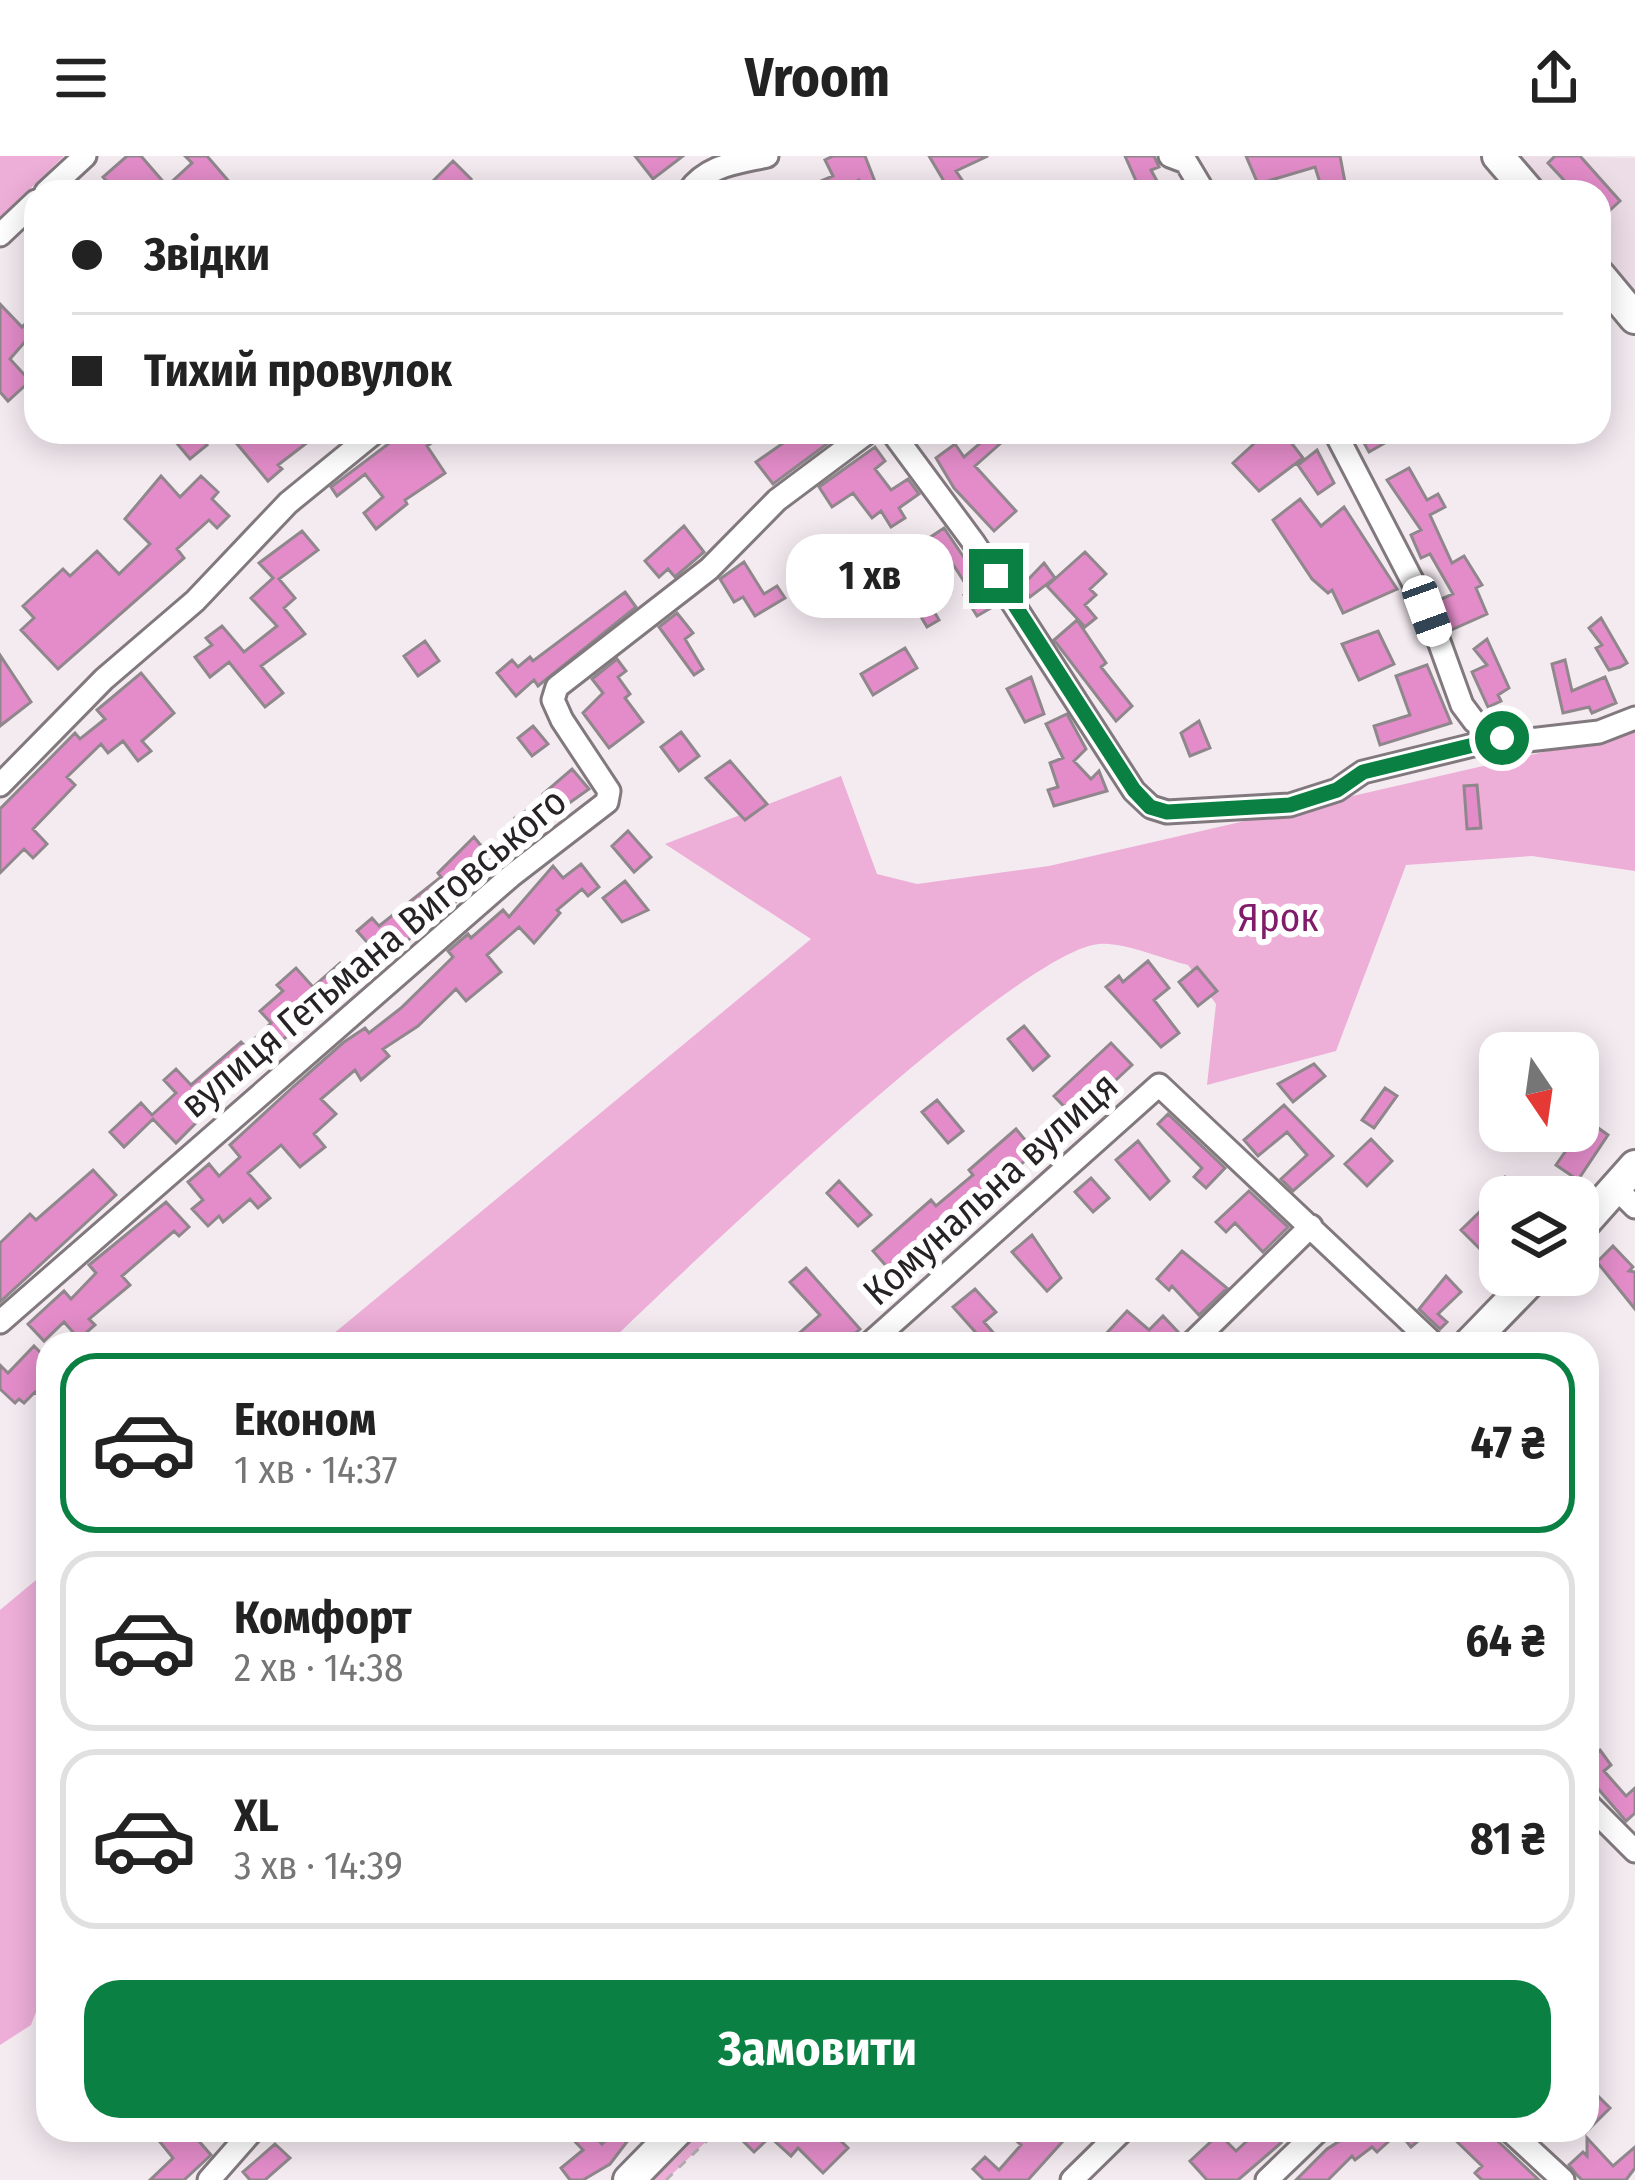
<!DOCTYPE html>
<html lang="uk">
<meta charset="utf-8">
<style>
body{margin:0;font-family:"Fira Sans Condensed",sans-serif;background:#f6f6f6;color:#222;height:100vh;display:flex;flex-direction:column;font-size:45px;white-space:nowrap}
*{box-sizing:border-box;margin:0}
p{font-size:39px;color:#767676}
.icon{flex:none;width:66px;height:66px;fill:none;stroke:currentColor;stroke-width:2;stroke-linecap:round;stroke-linejoin:round}
.map{position:relative;flex:1;overflow:hidden}
.sheet{position:absolute;left:36px;top:1176px;width:1563px;height:810px;display:flex;flex-direction:column;background:#fff;border-radius:36px;box-shadow:0 6px 30px #0003}
.sheet>*{flex:none}
.banner{position:absolute;left:24px;top:24px;width:1587px;height:264px;border-radius:36px;box-shadow:0 6px 30px #0003;display:grid;align-content:center;height:264px;padding:0 48px;background:#fff}
.needle{width:78px;rotate:167deg}
.buttons{position:absolute;left:1479px;top:876px;display:grid;gap:24px}
.buttons a{display:grid;place-items:center;width:120px;height:120px;border-radius:24px;background:#fff;box-shadow:0 6px 30px #0003;font-size:60px}
.end{position:absolute;width:54px;height:54px;margin:-27px;border:15px solid #0b8043;background:#fff;box-shadow:0 0 0 6px #fff}
.from{border-radius:50%}
.bubble{position:absolute;height:84px;border-radius:36px;background:#fff;box-shadow:0 6px 30px #0003;font-size:39px;font-weight:700;line-height:84px;text-align:center}
.car{position:absolute;width:36px;height:72px;margin:-36px -18px;border-radius:15px;box-shadow:0 0 9px 3px #0007;background:linear-gradient(#fff 24%,#345 0 40%,#fff 0 76%,#345 0 86%,#fff 0)}
.banner b{display:flex;align-items:center;gap:42px;height:114px;font-size:45px}
.banner b+b{border-top:3px solid #e0e0e0}
.banner i{width:30px;height:30px;background:#222}
ul{padding:21px 0 0;list-style:none}
li{display:flex;align-items:center;gap:36px;height:180px;margin:0 24px 18px;padding:0 24px;border:6px solid #e0e0e0;border-radius:36px}
li div{flex:1}
li b{display:block;font-size:45px}
li em{font-style:normal;font-weight:700}
li.current{border-color:#0b8043}
li>.icon{width:108px;height:108px;stroke-width:1.5}
.cta{display:flex;gap:24px;margin-top:auto;padding:24px 48px}
.cta a{flex:1;height:138px;border-radius:36px;background:#0b8043;color:#fff;font-size:48px;font-weight:700;line-height:138px;text-align:center}
header{display:flex;justify-content:space-between;align-items:center;height:156px;padding:0 48px;background:#fff;font-size:54px;font-weight:700}
.map>svg:first-child{display:block}
.built{fill:#eddde7}
.green{fill:#edaed8}
.building{fill:#e38cc9;stroke:#8f878c;stroke-width:3}
.lines{fill:none;stroke-linecap:round;stroke-linejoin:round}
.street-casing{stroke:#81797e;stroke-width:27}
.secondary-casing{stroke:#81797e;stroke-width:36}
.path{stroke:#b6aeb3;stroke-width:3;stroke-dasharray:9 9;stroke-linecap:butt}
.street{stroke:#fff;stroke-width:21}
.secondary{stroke:#fff;stroke-width:30}
.route{stroke:#0b8043;stroke-width:15}
.labels{text-anchor:middle;stroke-width:12;stroke-linejoin:round;paint-order:stroke}
.park-label{font-size:39px;fill:#811c6a;stroke:#fff}
.street-label{font-size:39px;fill:#262225;stroke:#fff}
</style>
<header><svg class="icon" aria-label="menu" viewBox="0 0 24 24"><path d="M4 6h16M4 12h16M4 18h16"/></svg>Vroom<svg class="icon" aria-label="share" viewBox="0 0 24 24"><path d="M12 15V3M7 8l5-5 5 5M5 13v7h14v-7"/></svg></header>
<div class="map">
<svg width="1635" height="2024" viewBox="0 0 1635 2024">
<rect width="100%" height="100%" fill="#f4ebf1"/>
<path class="built" d="M1517 0 1635 2V134L1599 93V36H1549Z"/>
<path class="green" d="M0 0H64L0 62Z
M1635 575V715L1532 700 1406 709 1336 895 1207 929 1216 848 1188 809C1162 803 1125 786 1099 788 1018 794 681 1117 608 1188H321L811 783 665 688 841 620 877 718 917 728 1049 710Z
M48 1414V1825L31 1869 0 1889V1454Z
M695 1974H718L666 2024H645Z"/>
<path class="building" d="M127 0H141L167 30 192 7 185 0H207L238 36H220L214 29 201 36 192 26 180 36H117L103 21Z
M635 0H683L653 23Z
M833 0H865L879 36H864L859 24 834 36H795L833 20 825 4Z
M929 0H988L956 15 962 24 948 32Z
M1125 0H1154L1159 11 1151 14 1163 36H1141Z
M1246 0H1340L1345 26 1322 33 1315 11 1258 28Z
M1555 0H1580L1620 45 1599 64V36H1575L1548 7Z
M453 5 471 23 458 36H442L432 26Z
M0 148 22 171 28 165 36 173 10 203 30 225 8 245 0 236Z
M183 276H196L207 289 190 303 174 284Z
M227 276H321L278 309 282 313 268 325Z
M404 276H448L427 290 445 317 405 344 407 348 376 373 364 357 383 341 365 318 337 340 331 331Z
M799 276H843L773 328 756 306Z
M1253 276H1283L1303 302 1259 335 1233 307 1259 283Z
M1358 276H1404L1369 296Z
M992 277 1001 287 975 310 1016 355 994 375 954 332 936 302 955 288 964 301Z
M875 291 885 305 875 313 891 334 908 323 919 338 899 352 905 362 891 371 881 355 872 362 853 337 832 351 819 331Z
M1317 294 1334 327 1318 338 1298 309Z
M1409 312 1427 344 1438 338 1445 351 1430 359 1452 407 1464 400 1482 429 1476 432 1487 458 1451 474 1439 444 1453 438 1430 398 1421 402 1411 379 1421 374 1387 324Z
M161 320 180 341 201 320 218 336 212 343 229 360 217 372 209 364 177 393 184 402 58 513 21 474 34 462 23 450 63 413 70 420 97 395 119 418 150 388 125 363Z
M1300 343 1321 370 1344 351 1397 433 1343 457 1332 434 1328 437 1312 423 1273 364Z
M684 370 704 396 675 421 668 413 659 421 645 405Z
M944 372 996 449 977 460 964 439 970 435 949 402 941 407 926 384Z
M302 375 318 394 279 423 295 442 284 452 305 478 261 510 283 537 265 551 229 506 210 521 195 501 212 489 206 482 222 470 244 496 277 470 251 442 273 422 259 407Z
M1085 396 1106 418 1090 433 1096 439 1085 449 1096 462 1085 471 1047 430Z
M744 406 764 438 777 430 785 442 755 460 743 441 734 446 720 423Z
M1044 407 1055 422 1030 441 1022 430Z
M918 428 939 464 927 471 906 435Z
M625 436 636 451 538 530 534 524 516 540 497 517 512 504 518 511 530 501 533 505Z
M677 457 693 477 685 483 703 513 694 519 659 471Z
M1601 462 1627 507 1620 511 1609 514 1596 492 1602 489 1589 472Z
M1077 464 1106 507 1101 511 1132 550 1116 565 1054 484Z
M1378 475 1394 508 1359 524 1342 488Z
M1487 483 1509 532 1498 539 1501 545 1488 551 1472 516 1487 509 1474 493Z
M425 485 439 505 418 520 404 500Z
M905 492 917 512 873 539 861 518Z
M0 499 31 546 0 570Z
M617 503 626 515 618 521 630 538 625 542 643 566 609 592 583 557 603 537 592 523Z
M1565 504 1572 535 1605 521 1616 547 1592 557 1589 551 1563 557 1552 508Z
M1427 509 1451 567 1380 589 1374 570 1410 559 1396 520Z
M141 517 174 557 142 585 151 595 138 605 123 585 108 597 101 588 67 621 75 629 33 673 47 688 33 702 24 693 0 717V653L75 577 80 583 105 563 97 554Z
M1031 521 1044 558 1025 566 1007 533Z
M1067 558 1086 593 1074 605 1091 623 1099 615 1107 635 1054 650 1048 634 1058 631 1050 607 1063 602 1046 568Z
M1199 565 1210 592 1190 600 1181 577Z
M533 570 548 588 532 600 518 582Z
M681 576 699 600 679 615 661 591Z
M730 605 767 648 745 664 706 622Z
M572 613 589 633 526 678 515 662 546 642 543 638Z
M1477 629 1481 672 1467 673 1464 630Z
M628 675 651 701 634 716 612 690Z
M474 681 495 707 473 724 477 729 383 804 357 775 372 762 379 770 441 721 438 717Z
M581 708 599 731 588 740 582 733 557 754 560 757 534 787 519 771 487 799 501 816 466 845 456 833 418 870 383 893 389 900 361 924 355 914 321 943 336 958 314 978 325 991 300 1011 281 989 248 1017 270 1042 258 1052 250 1043 223 1066 219 1060 208 1070 192 1053 203 1044 188 1026 209 1008 219 1020 240 1001 230 989 294 930 344 886 365 872 369 877 401 852 453 801 448 795 468 778 471 782 503 754 509 761 553 710 563 722Z
M625 725 648 754 622 766 603 742Z
M1148 805 1169 832 1154 844 1179 877 1161 891 1106 831 1119 820 1123 826Z
M340 807 358 827 265 897 176 987 153 963 124 991 110 976 141 947 152 959 176 937 164 924 176 913 191 929 241 886 246 891 271 867 260 855 283 835 277 829 296 812 313 831Z
M1197 811 1217 835 1198 850 1179 826Z
M1024 870 1049 900 1033 914 1008 883Z
M1111 887 1132 909 1075 962 1054 940Z
M1314 908 1325 920 1293 946 1278 928Z
M1385 932 1397 940 1374 972 1362 964Z
M937 944 963 975 948 987 922 956Z
M1284 949 1333 1000 1293 1035 1281 1023 1307 999 1287 976 1258 1000 1244 984Z
M1168 958 1225 1012 1206 1032 1194 1021 1202 1012 1158 968Z
M1587 964 1608 979 1578 1024 1556 1009Z
M1016 973 1035 996 894 1119 873 1095 931 1044 936 1050 973 1019 969 1014Z
M1371 983 1392 1005 1367 1030 1345 1008Z
M1138 985 1169 1025 1150 1043 1116 1004Z
M93 1014 116 1039 0 1146V1087L30 1058 36 1064Z
M1505 1021 1525 1041H1500V1073L1480 1093 1461 1074 1497 1039 1492 1034Z
M1091 1022 1109 1042 1093 1056 1075 1036Z
M839 1025 871 1059 858 1070 827 1037Z
M1249 1035 1288 1071 1263 1096 1235 1067 1226 1076 1216 1066Z
M166 1046 189 1071 179 1080 174 1075 122 1120 130 1129 89 1163 95 1169 79 1183 64 1166 44 1185 28 1168 64 1135 71 1143 96 1117 89 1109Z
M1032 1079 1061 1122 1047 1135 1012 1096Z
M1613 1090 1633 1111 1629 1115 1635 1116V1153L1597 1106Z
M1182 1095 1227 1132 1199 1159 1172 1130 1169 1134 1157 1123Z
M806 1112 860 1173 843 1188H787L820 1159 790 1126Z
M1446 1120 1461 1136 1438 1158 1447 1166 1440 1173 1419 1153Z
M975 1133 996 1156 984 1166 1003 1188H986L953 1151Z
M1127 1155 1149 1174 1163 1160 1180 1178 1171 1188H1115L1105 1179Z
M34 1190 48 1204V1249L35 1236 24 1247 19 1243 15 1247 0 1233V1209L8 1217Z
M1600 1594 1611 1609 1604 1615 1626 1640 1635 1632V1657L1626 1665 1587 1620V1604Z
M1595 1937 1610 1952 1587 1975V1945Z
M164 1974H177L184 1982 191 1976 211 1999 184 2024H150L173 2002 156 1981Z
M564 1974H589L602 1988 616 1974H636L610 2008 583 2024H570L561 2012 583 1994Z
M732 1974H830L848 1992 823 2017 798 1992 791 2000 770 1981 754 1996Z
M1004 1974H1026L1034 1981 1040 1974H1073L1028 2024H984L973 2013 985 2001 999 2014 1021 1989Z
M1259 1974H1269L1281 1987 1238 2024H1207L1190 2005 1219 1978 1236 1995Z
M1357 1974H1431L1411 1991 1399 1976 1377 1996 1372 1991 1355 2004 1352 2000 1328 2024H1296L1327 1993Z
M1445 1974H1486L1539 2024H1482L1475 2017 1482 2010Z
M1587 1982 1613 2010 1635 1991V2012L1626 2024H1582L1576 2018 1569 2009 1583 1996 1587 2000Z
M275 1988 290 2002 265 2024H250L243 2016Z"/>
<g class="lines">
<defs>
<path id="street" d="M1170 0 1186 6 1204 36
M46 36 85 0
M688 36C707 9 736 7 767 0
M0 79 36 45
M892 276 974 387 1134 635 1151 651 1167 656 1290 649 1337 634 1363 616 1502 582
M1335 276 1428 455 1462 549 1474 565 1488 577 1520 585 1599 576 1635 562
M0 629 104 523 195 445 288 347 375 276
M1616 1032 1635 1051
M0 1166 511 720 607 646 609 635 562 564 553 544 557 531 709 413 777 344 868 276
M869 1188 1159 929 1434 1188
M1191 1188 1311 1070
M1587 1647 1635 1695
M1509 1974 1563 2024
M209 2024 253 1974
M1072 2024 1123 1974
M1267 2024 1319 1974"/>
<path id="secondary" d="M1498 0 1529 36
M1599 119 1635 162
M1578 1074 1635 1010
M1469 1188 1536 1119
M629 2024 678 1974"/>
</defs>
<use href="#street" class="street-casing"/>
<use href="#secondary" class="secondary-casing"/>
<path class="path" d="M666 2024 718 1974"/>
<use href="#street" class="street"/>
<use href="#secondary" class="secondary"/>
</g>
<g class="lines">
<path class="route" d="M996 420 1134 634 1150 651 1167 656 1290 649 1337 634 1363 616 1502 582"/>
</g>
<g class="labels">
<g class="park-label">
<text x="1278" y="775">Ярок</text>
</g>
<g class="street-label">
<text transform="translate(373 796) rotate(-40)" y="14">вулиця Гетьмана Виговського</text>
<text transform="translate(990 1032) rotate(-42)" y="14">Комунальна вулиця</text>
</g>
</g>
</svg>
<div class="buttons">
<a><svg class="needle" viewBox="-14 -14 28 28"><path d="M0-13l5 13h-10z" fill="#e53935"/><path d="M0 13l5-13h-10z" fill="#767676"/></svg></a>
<a><svg class="icon" aria-label="layers" viewBox="0 0 24 24"><path d="M12 4l9 5-9 5-9-5zM3 14l9 5 9-5"/></svg></a>
</div>
<i class="end from" style="left:1502px;top:582px"></i>
<i class="end" style="left:996px;top:420px"></i>
<div class="bubble" style="left:786px;top:378px;width:168px">1 хв</div>
<i class="car" style="left:1427px;top:455px;rotate:160deg"></i>
<div class="banner">
<b><i class="from"></i>Звідки</b>
<b><i></i>Тихий провулок</b>
</div>
<section class="sheet">
<ul>
<li class="current"><svg class="icon" aria-label="car" viewBox="0 0 24 24"><path d="M5 17H2v-5l4-1 3-4h7l3 4 3 1v5h-3M9 17h6M6 11h13"/><circle cx="7" cy="17" r="2"/><circle cx="17" cy="17" r="2"/></svg><div><b>Економ</b><p>1 хв · 14:37</p></div><em>47 ₴</em></li>
<li><svg class="icon" aria-label="car" viewBox="0 0 24 24"><path d="M5 17H2v-5l4-1 3-4h7l3 4 3 1v5h-3M9 17h6M6 11h13"/><circle cx="7" cy="17" r="2"/><circle cx="17" cy="17" r="2"/></svg><div><b>Комфорт</b><p>2 хв · 14:38</p></div><em>64 ₴</em></li>
<li><svg class="icon" aria-label="car" viewBox="0 0 24 24"><path d="M5 17H2v-5l4-1 3-4h7l3 4 3 1v5h-3M9 17h6M6 11h13"/><circle cx="7" cy="17" r="2"/><circle cx="17" cy="17" r="2"/></svg><div><b>XL</b><p>3 хв · 14:39</p></div><em>81 ₴</em></li>
</ul>
<div class="cta"><a>Замовити</a></div>
</section>
</div>
